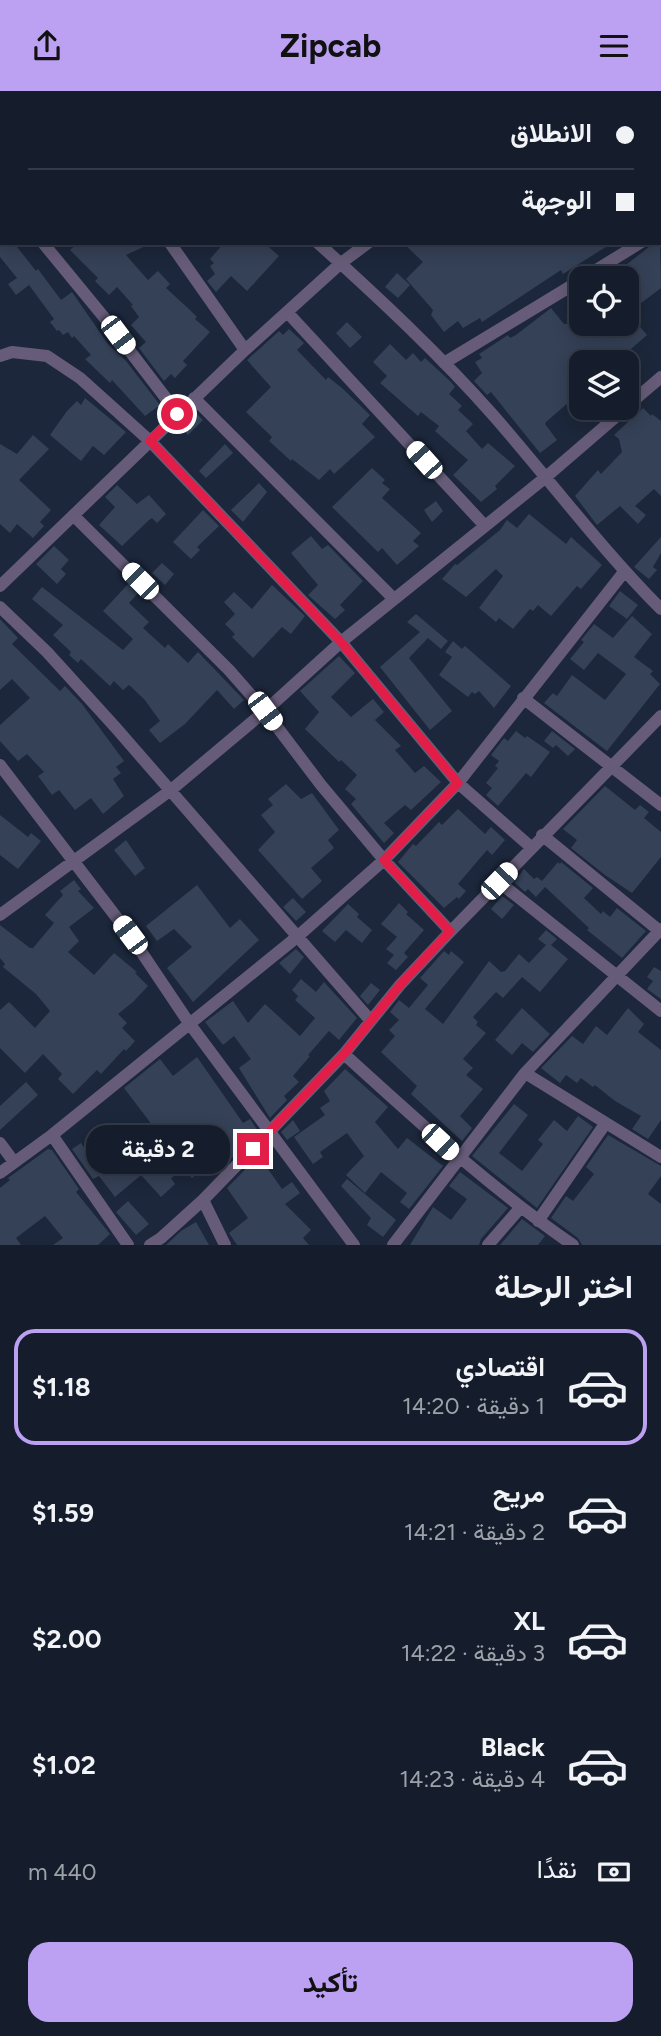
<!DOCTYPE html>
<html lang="ar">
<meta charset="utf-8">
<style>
body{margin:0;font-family:Figtree,Vazirmatn,sans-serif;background:#222a38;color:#f1f3f6;direction:rtl;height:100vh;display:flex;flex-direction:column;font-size:26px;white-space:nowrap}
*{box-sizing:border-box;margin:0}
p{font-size:23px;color:#9da2a9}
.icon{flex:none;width:38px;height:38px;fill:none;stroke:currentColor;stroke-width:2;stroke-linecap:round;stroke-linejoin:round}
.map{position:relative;height:1154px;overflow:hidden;direction:ltr}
.side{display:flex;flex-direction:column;background:#151d2c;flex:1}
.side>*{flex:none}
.top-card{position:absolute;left:0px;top:0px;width:662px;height:154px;box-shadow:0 4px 18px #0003,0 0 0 2px #343b48;direction:rtl;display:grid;align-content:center;height:154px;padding:0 28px;background:#151d2c}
.buttons{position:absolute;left:569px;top:175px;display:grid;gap:14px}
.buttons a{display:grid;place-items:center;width:70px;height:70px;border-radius:14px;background:#151d2c;box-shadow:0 4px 18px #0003,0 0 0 2px #343b48;font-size:35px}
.end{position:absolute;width:32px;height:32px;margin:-16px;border:9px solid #e11d48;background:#fff;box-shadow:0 0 0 4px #fff}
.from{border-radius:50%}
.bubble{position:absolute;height:49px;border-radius:21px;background:#151d2c;box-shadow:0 4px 18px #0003,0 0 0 2px #343b48;font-size:23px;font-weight:700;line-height:49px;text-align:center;direction:rtl}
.car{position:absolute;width:21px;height:42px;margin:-21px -10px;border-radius:9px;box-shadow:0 0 5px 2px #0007;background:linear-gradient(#fff 24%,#345 0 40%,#fff 0 76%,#345 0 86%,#fff 0)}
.top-card b{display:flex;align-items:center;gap:24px;height:66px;font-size:26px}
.top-card b+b{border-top:2px solid #343b48}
.top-card i{width:18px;height:18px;background:#f1f3f6}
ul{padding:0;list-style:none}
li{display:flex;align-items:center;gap:21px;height:116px;margin:0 14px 10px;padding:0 14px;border:4px solid transparent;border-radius:21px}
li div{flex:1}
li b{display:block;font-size:26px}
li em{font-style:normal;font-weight:700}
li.selected{border-color:#bca0f2}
li>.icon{width:63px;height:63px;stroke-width:1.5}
h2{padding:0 28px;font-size:32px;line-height:84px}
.pay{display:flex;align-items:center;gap:18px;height:77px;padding:0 28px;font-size:26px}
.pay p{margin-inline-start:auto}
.primary-button{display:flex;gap:14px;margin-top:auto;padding:14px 28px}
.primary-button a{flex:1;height:80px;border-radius:21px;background:#bca0f2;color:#111;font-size:28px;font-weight:700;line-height:80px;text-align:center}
header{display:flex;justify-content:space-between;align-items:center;height:91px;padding:0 28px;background:#bca0f2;color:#111;font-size:32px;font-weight:700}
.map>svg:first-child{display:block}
.building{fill:#354157}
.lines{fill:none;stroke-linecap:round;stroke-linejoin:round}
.minor{stroke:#665c79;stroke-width:12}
.route{stroke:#e11d48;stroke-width:9}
</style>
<header><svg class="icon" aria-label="menu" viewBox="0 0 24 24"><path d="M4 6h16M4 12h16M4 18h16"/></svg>Zipcab<svg class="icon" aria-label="share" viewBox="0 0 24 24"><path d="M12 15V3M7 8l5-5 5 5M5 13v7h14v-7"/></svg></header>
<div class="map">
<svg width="661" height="1154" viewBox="0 0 661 1154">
<rect width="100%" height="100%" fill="#1c273b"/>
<path class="building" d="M660 149 661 197 628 222 647 244 616 271H581V326L569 311 546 331 545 333 557 349 540 362 491 301 487 304 474 290 482 282 475 271 482 267 479 263 508 244 510 247 516 244 551 217 564 233H626V174L654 152H660Z
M0 152H14L36 180 38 178 61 209 72 201 108 253 126 270 160 314 145 325 112 289 110 292 85 268 91 264 74 245 72 247 68 241 63 244 59 239 57 240 50 231 54 228 29 194 16 204 8 193 17 187 0 166Z
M78 152H152L126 164 148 189 158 180 170 193 166 197 190 219 197 226 195 228 210 241 183 270 187 274 175 287 171 283 164 290 139 257 146 251 131 234 139 226 131 215 133 214 117 196 109 204 95 190 98 187 70 159Z
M224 152H264L279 165 247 200 231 185 216 201 207 190 215 183 210 175 214 172 210 168Z
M403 152H612L563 183 561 179 482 231 480 227 463 237 458 230 444 241 431 224 433 219 406 188 423 171Z
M397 182 410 194 398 207 385 196Z
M347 231 362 246 350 257 336 242Z
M289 238 304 252 297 259 326 289 328 286 342 297 370 324 362 333 375 346 334 383 330 378 319 389 292 368 291 370 269 350 272 346 246 321 271 296 247 269 279 240 283 244Z
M390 253 406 269 413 262 421 271 425 267 451 291 455 296 449 303 462 315 458 319 473 333 466 340 482 358 488 352 515 375 495 395 497 398 481 411 453 384 468 369 435 340 439 335 421 321 418 325 380 292 387 285 373 271Z
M85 307 126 341 104 364 93 355 81 370 50 344 67 320 77 310 81 314Z
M643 317 651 325 652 323 661 330V405L654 398 635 415 646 424 638 433 620 415 597 434 575 405 598 379 601 383 622 361 619 348 614 344Z
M194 320 203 329 188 344 179 335Z
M33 344 49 358 19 389 51 419 40 431 44 435 33 447 17 433 10 442 0 433V353L17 363Z
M225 353 233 362 206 387 199 380Z
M372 377 385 389 382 392 390 398 382 407 421 442 413 450 419 455 397 474 382 457 378 461 332 416Z
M259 392 267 401 243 431 231 419Z
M117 394 137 413 149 404 166 423 157 432 152 427 149 429 122 455 99 434 115 416 105 406Z
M436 410 443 420 432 431 424 419Z
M203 419 219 435 197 456 200 459 191 468 173 451Z
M529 423 566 453 571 446 602 474 581 498 577 495 551 525 538 514 533 520 530 518 513 538 499 527 496 531 479 517 503 485 496 478 466 506 442 488 455 473 457 474 500 439 507 429 517 437Z
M311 445 322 458 328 454 363 490 340 514 345 519 335 528 308 504 318 494 291 462Z
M661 446V462L653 476 657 479 649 488 634 476Z
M54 455 69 469 61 478 66 483 57 493 36 473Z
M162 472 174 483 165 494 152 482Z
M129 492 139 501 129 512 149 531 143 537 165 557 168 553 188 572 198 561 244 609 234 618 217 599 185 633 160 652 149 639 160 630 144 608 129 594 123 599 114 590 110 595 81 568 78 572 69 564 71 561 53 544 63 534 32 508 42 496 123 559 133 548 103 520Z
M272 494 305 525 291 543 282 536 253 567 232 546 235 543 225 533 235 523 224 511 234 501 252 518Z
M620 500 638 514 627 528 609 515Z
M416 523 448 550 441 558 428 547 409 567 452 620 430 639 380 576 420 541 407 531Z
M632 525 652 543 634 566 653 580 650 583 660 593 607 660 544 612 553 602 557 605 572 584 605 609 626 583 598 562 584 579 570 568 584 551 581 549 594 533 613 547Z
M0 528 18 547 12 553 60 600 65 595 82 613 124 670 116 676 121 682 113 688 124 705 103 723 91 707 75 719 59 699 52 704 38 685 44 681 27 663 18 670 0 650V634L30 607 12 588 0 599Z
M453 550 462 558 465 555 511 595 494 617 479 600 475 603 472 601 468 606 439 584 452 566 445 561Z
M339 565 355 582 331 606 351 626 373 608 384 621 375 629 401 655 395 659 415 682 424 675 441 691 411 719 405 714 384 732 394 742 384 752 351 713 356 708 345 698 357 684 341 669 339 671 305 638 319 621 300 600Z
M516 640 525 647 527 645 550 661 531 686 526 682 498 715 486 704 492 697 486 692 498 677 495 675 499 670 491 664 504 647 508 650Z
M552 640 575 658 568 665 556 654 553 657 544 650Z
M286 693 301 708 312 702 339 739 328 749 334 757 311 777 322 790 302 808 258 759 275 741 261 724 273 714 268 708Z
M605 695 635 719 640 714 649 721 644 727 661 741V766L632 802 605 784 571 757 577 749 563 738Z
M458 718 485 743 491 736 505 749 492 764 487 759 458 793 466 800 459 808 457 806 444 817 398 771 413 753 416 755 439 731 442 734Z
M0 724 28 746 31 742 41 750 18 778 0 764Z
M126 749 145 777 135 785 114 759Z
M558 771 560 773 561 771 593 797 584 807 601 823 603 820 610 826 617 817 646 840 622 867 587 839 589 837 545 796 536 806 528 798 525 801 514 791 524 778 534 788 537 786 542 790Z
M74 789 81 798 78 800 94 817 69 836 79 850 68 861 94 884 114 862 137 881 135 882 148 895 133 911 118 923 127 932 122 937 135 950 126 960 124 958 101 983 97 979 73 1003 58 988 62 983 43 963 25 982 0 957V919L9 911 35 937 50 920 36 903 3 876 5 873 0 867V834L30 857H33L54 832 45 824 63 804 60 800Z
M197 794 230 837 240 828 259 849 193 911 167 877 192 856 174 838 157 850 146 835Z
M502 805 514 814 502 828 491 818Z
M293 807 306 821 296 830 283 816Z
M399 812 408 821 406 823 424 839 404 862 408 866 396 879 387 872 394 864 386 858 397 846 381 833Z
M348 813 359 823 357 826 372 839 362 852 346 839 335 851 322 840Z
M546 839 557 848 551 854 568 868 540 901 522 886 503 907 496 901 473 926 478 931 476 934 486 942 463 968 473 977 466 984 483 998 460 1025 472 1037 462 1050 411 1003 417 995 381 961 395 945 389 939 399 929 390 921 399 909 409 917 428 894 420 887 444 860 449 864 451 860 464 871 425 918 443 933 489 870 501 881 505 880 519 863 529 872 546 854 538 848Z
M296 858 304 866 290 883 279 872Z
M654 876 661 880V908L647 898 653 890 647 886Z
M301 888 316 901 324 891 357 927 339 949 329 940 308 964 310 965 293 985 299 991 284 1005 287 1009 270 1027 239 977 251 968 234 945 223 954 205 931 233 910 248 932 265 913 300 945 315 927 295 909 298 905 292 899Z
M371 892 380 899 368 914 360 905Z
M522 917 550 943 533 961 522 952 512 964 495 949Z
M628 917 644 933 638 941 661 959V1029L648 1048 632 1038 641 1025 615 1010 595 994 593 996 581 987 577 992 566 984 560 992 541 977 572 945 583 953 596 935 607 944Z
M197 966 243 1032 250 1028 258 1040 220 1079 211 1070 192 1087 187 1081 184 1085 180 1081 171 1087 175 1093 161 1106 141 1084 115 1106 99 1085 93 1088 72 1058 81 1052 94 1071 104 1062 114 1072 121 1066 124 1068 137 1056 141 1061 158 1046 154 1041 156 1039 124 997 160 968 173 985Z
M345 978 388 1016 375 1031 398 1058 407 1047 443 1075 409 1118 400 1111 407 1102 381 1081 365 1102 346 1084 364 1065 347 1042 320 1061 323 1066 313 1073 294 1046 325 1024 320 1017 330 1010 324 1000Z
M26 991 38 1004 0 1039V1015Z
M514 1013 528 1024 499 1062 522 1080 543 1053 538 1049 554 1029 567 1040 578 1025 593 1036 537 1117 472 1065Z
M293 1029 300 1040 287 1049 281 1041Z
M608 1044 661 1075V1085L648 1103 661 1113V1154H582L578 1147 551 1127 566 1105 573 1110 594 1083 586 1076Z
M269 1054 273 1062 267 1066 273 1075 268 1078 282 1098 292 1091 300 1102 285 1113 311 1139 303 1147 309 1154H237L229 1142 248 1127 227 1097Z
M48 1058 52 1059 79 1098 76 1101 110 1143 98 1154H53L63 1147 45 1125 16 1147 21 1154H0V1097L10 1089 8 1087Z
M460 1081 508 1117 481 1148 479 1154H410L433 1116 451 1129 467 1108 449 1095Z
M347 1088 396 1129 383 1146 367 1134 371 1127 341 1095Z
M128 1110 149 1133 136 1144 116 1121Z
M522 1128 545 1145 538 1154H500Z
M196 1131 209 1154H166L181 1140Z"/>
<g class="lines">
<path class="minor" d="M600 0 601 2
M7 2 9 0
M131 2 133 0
M204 2 206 0
M409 2 411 0
M569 2 571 0
M0 102 2 104
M660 105 661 107
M660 140H661
M43 152 103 225 178 323
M170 152 245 259
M318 152C379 207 439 263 493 324 550 389 601 458 661 518
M583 187 640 152
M287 221 485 435
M0 265 12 261 47 265 80 287 150 350 341 551 458 692 532 757
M444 272 581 189
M194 307 393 507
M626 316 661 286
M74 425 229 579 265 620 321 694 384 769 450 840
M0 495 245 259 341 172 368 152
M0 516 47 561 116 637 370 929
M523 607 661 714
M0 674 130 844 189 932 354 1154
M542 744 661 841
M499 791 661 920
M0 824 171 699 265 620 341 551 546 386 626 317
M344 963C418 1030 490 1097 573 1154
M525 982 661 1066
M52 1044 128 1154
M0 1052 14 1071
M0 1082 52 1044 297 846 384 769 458 692 624 481
M203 1109 225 1154
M538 1130 605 1033
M150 1154 161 1147 203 1109 269 1041 344 963 400 894 448 843 661 625
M393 1154 525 982 661 838
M488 1154 521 1116"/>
</g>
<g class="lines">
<path class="route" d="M177 323 150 350 341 551 458 692 384 769 450 840 400 894 344 963 253 1058"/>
</g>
</svg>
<div class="buttons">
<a><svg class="icon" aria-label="locate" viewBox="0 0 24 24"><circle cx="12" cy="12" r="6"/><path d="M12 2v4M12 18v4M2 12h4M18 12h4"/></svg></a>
<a><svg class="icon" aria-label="layers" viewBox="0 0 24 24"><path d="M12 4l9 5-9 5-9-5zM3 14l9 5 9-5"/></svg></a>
</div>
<i class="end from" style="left:177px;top:323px"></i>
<i class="end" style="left:253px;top:1058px"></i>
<div class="bubble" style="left:86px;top:1034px;width:144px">2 دقيقة</div>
<i class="car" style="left:118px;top:244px;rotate:143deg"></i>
<i class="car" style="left:424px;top:369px;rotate:318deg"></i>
<i class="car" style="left:140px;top:490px;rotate:315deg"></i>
<i class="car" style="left:265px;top:620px;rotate:143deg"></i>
<i class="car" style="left:499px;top:790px;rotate:44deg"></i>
<i class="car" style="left:130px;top:844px;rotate:323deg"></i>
<i class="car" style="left:440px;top:1051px;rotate:133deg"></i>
<div class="top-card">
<b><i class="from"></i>الانطلاق</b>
<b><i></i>الوجهة</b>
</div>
</div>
<section class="side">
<h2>اختر الرحلة</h2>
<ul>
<li class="selected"><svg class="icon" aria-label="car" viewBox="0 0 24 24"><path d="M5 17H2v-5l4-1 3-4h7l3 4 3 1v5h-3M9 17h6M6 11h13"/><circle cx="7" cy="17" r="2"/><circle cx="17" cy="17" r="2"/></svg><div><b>اقتصادي</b><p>1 دقيقة · 14:20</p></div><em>$1.18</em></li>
<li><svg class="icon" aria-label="car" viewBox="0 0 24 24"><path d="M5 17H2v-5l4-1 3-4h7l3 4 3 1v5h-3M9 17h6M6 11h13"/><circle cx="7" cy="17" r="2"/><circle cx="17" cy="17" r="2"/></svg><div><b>مريح</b><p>2 دقيقة · 14:21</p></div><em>$1.59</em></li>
<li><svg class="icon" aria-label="car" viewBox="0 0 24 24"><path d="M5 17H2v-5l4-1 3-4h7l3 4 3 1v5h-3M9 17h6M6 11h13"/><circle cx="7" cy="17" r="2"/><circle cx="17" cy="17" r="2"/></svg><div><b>XL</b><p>3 دقيقة · 14:22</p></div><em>$2.00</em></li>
<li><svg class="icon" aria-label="car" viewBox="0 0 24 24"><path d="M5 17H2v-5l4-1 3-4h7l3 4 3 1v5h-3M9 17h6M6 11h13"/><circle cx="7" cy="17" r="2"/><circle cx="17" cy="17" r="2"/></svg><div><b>Black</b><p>4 دقيقة · 14:23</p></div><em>$1.02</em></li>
</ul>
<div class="pay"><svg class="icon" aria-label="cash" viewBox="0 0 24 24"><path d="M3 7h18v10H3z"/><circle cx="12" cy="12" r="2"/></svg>نقدًا<p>440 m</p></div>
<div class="primary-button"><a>تأكيد</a></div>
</section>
